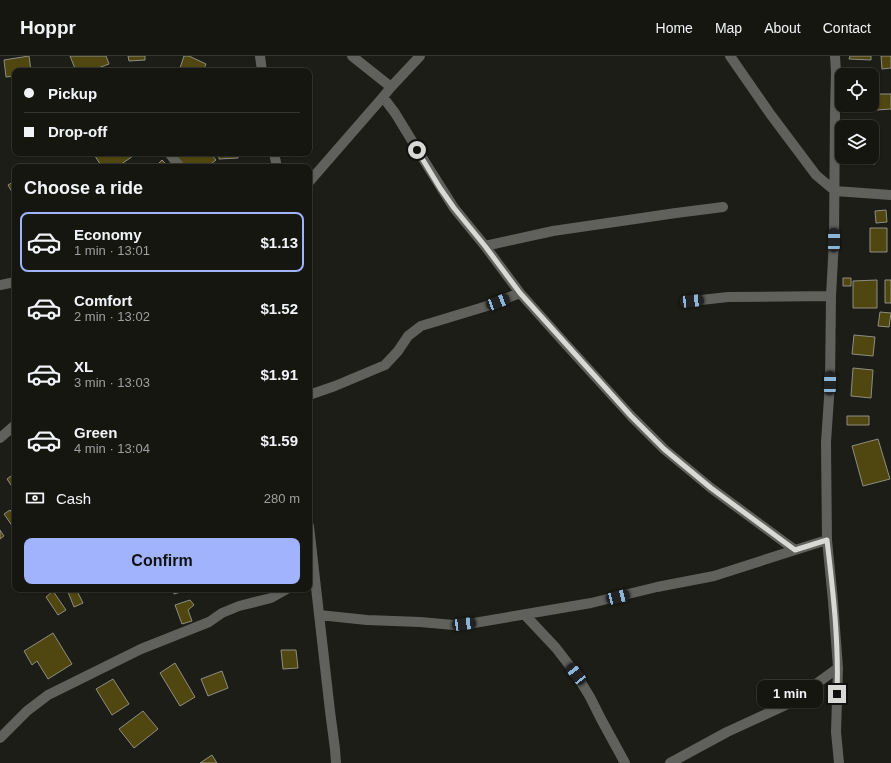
<!DOCTYPE html>
<meta charset="utf-8">
<style>
body{margin:0;font-family:Arial,sans-serif;background:#23231f;color:#f1f3f6;height:100vh;display:flex;flex-direction:column;font-size:15px;white-space:nowrap}
*{box-sizing:border-box;margin:0}
p{font-size:13px;color:#9e9f9f}
.icon{flex:none;width:22px;height:22px;fill:none;stroke:currentColor;stroke-width:2;stroke-linecap:round;stroke-linejoin:round}
.map{position:relative;flex:1;overflow:hidden}
.sheet{position:absolute;left:12px;top:108px;width:300px;height:428px;display:flex;flex-direction:column;background:#161611;border-radius:8px;box-shadow:0 1px 3px #0004,0 0 0 1px #353531}
.sheet>*{flex:none}
.banner{position:absolute;left:12px;top:12px;width:300px;height:88px;border-radius:8px;box-shadow:0 1px 3px #0004,0 0 0 1px #353531;display:grid;align-content:center;height:88px;padding:0 12px;background:#161611}
.fabs{position:absolute;left:835px;top:12px;display:grid;gap:8px}
.fabs a{display:grid;place-items:center;width:44px;height:44px;border-radius:8px;background:#161611;box-shadow:0 1px 3px #0004,0 0 0 1px #353531;font-size:20px}
.end{position:absolute;width:18px;height:18px;margin:-9px;border:5px solid #d8d8d4;background:#111;box-shadow:0 0 0 2px #111}
.from{border-radius:50%}
.bubble{position:absolute;height:28px;border-radius:8px;background:#161611;box-shadow:0 1px 3px #0004,0 0 0 1px #353531;font-size:13px;font-weight:700;line-height:28px;text-align:center}
.car{position:absolute;width:12px;height:24px;margin:-12px -6px;border-radius:5px;box-shadow:0 0 3px 1px #0007;background:linear-gradient(#222 24%,#8ab4d8 0 40%,#222 0 76%,#8ab4d8 0 86%,#222 0)}
.banner b{display:flex;align-items:center;gap:14px;height:38px;font-size:15px}
.banner b+b{border-top:1px solid #353531}
.banner i{width:10px;height:10px;background:#f1f3f6}
ul{padding:0;list-style:none}
li{display:flex;align-items:center;gap:12px;height:60px;margin:0 8px 6px;padding:0 4px;border:2px solid transparent;border-radius:8px}
li div{flex:1}
li b{display:block;font-size:15px}
li em{font-style:normal;font-weight:700}
li.current{border-color:#a1b3fd}
li>.icon{width:36px;height:36px;stroke-width:1.5}
h2{padding:0 12px;font-size:18px;line-height:48px}
.pay{display:flex;align-items:center;gap:10px;height:44px;padding:0 12px;font-size:15px}
.pay p{margin-inline-start:auto}
.cta{display:flex;gap:8px;margin-top:auto;padding:8px 12px}
.cta a{flex:1;height:46px;border-radius:8px;background:#a1b3fd;color:#111;font-size:16px;font-weight:700;line-height:46px;text-align:center}
header{display:flex;align-items:center;gap:24px;box-sizing:border-box;height:56px;padding:0 20px;background:#161611;border-bottom:1px solid #353531}
header strong{font-size:19px}
nav{display:flex;gap:22px;margin-inline-start:auto;font-size:14px}
.map>svg:first-child{display:block}
.building{fill:#4f470f;stroke:#8e8d85}
.lines{fill:none;stroke-linecap:round;stroke-linejoin:round}
.minor{stroke:#60605d;stroke-width:10}
.route{stroke:#d8d8d4;stroke-width:5}
</style>
<header>
<strong>Hoppr</strong>
<nav><a>Home</a><a>Map</a><a>About</a><a>Contact</a></nav>
</header>
<div class="map">
<svg width="891" height="707" viewBox="0 0 891 707">
<rect width="100%" height="100%" fill="#1d1d17"/>
<path class="building" d="M29 0 31 15H15V20L6 21 4 4Z
M70 0H106L109 8 90 15H76Z
M128 0H145V4L129 5Z
M184 0H189L206 8 203 15H179Z
M850 0H871V4L849 3Z
M881 0H891V12L882 13Z
M852 14H874L873 38H872V19H852Z
M876 38H891V53L877 54Z
M872 75H877L875 108 849 107 850 101H872Z
M93 97H135L136 98 117 111H102Z
M173 97H210L216 104 207 111H184Z
M219 97H238V102L219 103Z
M162 104 169 111H155Z
M15 125V141L8 129Z
M886 154 887 166 876 167 875 155Z
M870 172H887V196H870Z
M843 222H851V230H843Z
M877 224V252H853V225Z
M885 224H891V247H885Z
M880 256 891 257 889 271 878 270Z
M854 279 875 281 873 300 852 298Z
M853 312 873 314 871 342 851 340Z
M847 360H869V369H847Z
M878 383 890 423 863 430 852 390Z
M15 417V435L7 423Z
M10 454 15 461V474L4 458Z
M0 474 4 480 0 483Z
M75 533H76L83 547 74 551 68 536Z
M172 533H187V534L174 538Z
M53 535 66 554 58 559 46 541Z
M190 544 194 549 188 554 192 565 182 568 175 549Z
M53 577 72 608 48 623 37 605 32 609 24 595Z
M281 594H296L298 612 283 613Z
M175 607 195 641 180 650 160 617Z
M222 615 228 632 208 640 201 623Z
M113 623 129 648 112 659 96 633Z
M143 655 158 673 134 692 119 673Z
M212 699 217 707H200Z"/>
<g class="lines">
<path class="minor" d="M260 0 262 15
M352 0 391 31
M730 0 771 59 816 119 835 135 891 139
M835 0 836 16 835 56 834 184 831 240 830 327 826 386 827 484 833 545 838 612 836 676 839 707
M383 41 395 57 425 106 454 152 485 190 520 237 561 283 631 360 664 393 711 432 795 494 827 484
M169 97 180 111
M274 97 277 111
M309 126 383 41 391 31 420 0
M485 190 553 175 676 157 723 151
M0 229 15 226
M692 245 728 241 831 240
M309 339 335 330 385 309 398 295 408 280 421 270 487 250 520 237
M0 382 15 369
M309 470 330 655 335 693 336 707
M319 559 367 564 420 566 454 569 474 567 591 547 657 531 714 520 795 494
M525 559 556 592 576 618 590 641 601 663 625 707
M0 682 27 655 48 639 141 593 209 566 222 557 239 550 271 542 287 533
M670 707 727 676 788 648 838 612"/>
</g>
<g class="lines">
<path class="route" d="M417 94 440 132 454 152 485 190 520 237 631 360 664 393 711 432 795 494 827 484C833 535 839 586 837 638"/>
</g>
</svg>
<div class="fabs">
<a><svg class="icon" aria-label="locate" viewBox="0 0 24 24"><circle cx="12" cy="12" r="6"/><path d="M12 2v4M12 18v4M2 12h4M18 12h4"/></svg></a>
<a><svg class="icon" aria-label="layers" viewBox="0 0 24 24"><path d="M12 4l9 5-9 5-9-5zM3 14l9 5 9-5"/></svg></a>
</div>
<i class="end from" style="left:417px;top:94px"></i>
<i class="end" style="left:837px;top:638px"></i>
<div class="bubble" style="left:757px;top:624px;width:66px">1 min</div>
<i class="car" style="left:834px;top:184px;rotate:1deg"></i>
<i class="car" style="left:692px;top:245px;rotate:84deg"></i>
<i class="car" style="left:498px;top:246px;rotate:69deg"></i>
<i class="car" style="left:830px;top:327px;rotate:1deg"></i>
<i class="car" style="left:618px;top:541px;rotate:76deg"></i>
<i class="car" style="left:464px;top:568px;rotate:83deg"></i>
<i class="car" style="left:576px;top:618px;rotate:322deg"></i>
<div class="banner">
<b><i class="from"></i>Pickup</b>
<b><i></i>Drop-off</b>
</div>
<section class="sheet">
<h2>Choose a ride</h2>
<ul>
<li class="current"><svg class="icon" aria-label="car" viewBox="0 0 24 24"><path d="M5 17H2v-5l4-1 3-4h7l3 4 3 1v5h-3M9 17h6M6 11h13"/><circle cx="7" cy="17" r="2"/><circle cx="17" cy="17" r="2"/></svg><div><b>Economy</b><p>1 min · 13:01</p></div><em>$1.13</em></li>
<li><svg class="icon" aria-label="car" viewBox="0 0 24 24"><path d="M5 17H2v-5l4-1 3-4h7l3 4 3 1v5h-3M9 17h6M6 11h13"/><circle cx="7" cy="17" r="2"/><circle cx="17" cy="17" r="2"/></svg><div><b>Comfort</b><p>2 min · 13:02</p></div><em>$1.52</em></li>
<li><svg class="icon" aria-label="car" viewBox="0 0 24 24"><path d="M5 17H2v-5l4-1 3-4h7l3 4 3 1v5h-3M9 17h6M6 11h13"/><circle cx="7" cy="17" r="2"/><circle cx="17" cy="17" r="2"/></svg><div><b>XL</b><p>3 min · 13:03</p></div><em>$1.91</em></li>
<li><svg class="icon" aria-label="car" viewBox="0 0 24 24"><path d="M5 17H2v-5l4-1 3-4h7l3 4 3 1v5h-3M9 17h6M6 11h13"/><circle cx="7" cy="17" r="2"/><circle cx="17" cy="17" r="2"/></svg><div><b>Green</b><p>4 min · 13:04</p></div><em>$1.59</em></li>
</ul>
<div class="pay"><svg class="icon" aria-label="cash" viewBox="0 0 24 24"><path d="M3 7h18v10H3z"/><circle cx="12" cy="12" r="2"/></svg>Cash<p>280 m</p></div>
<div class="cta"><a>Confirm</a></div>
</section>
</div>
